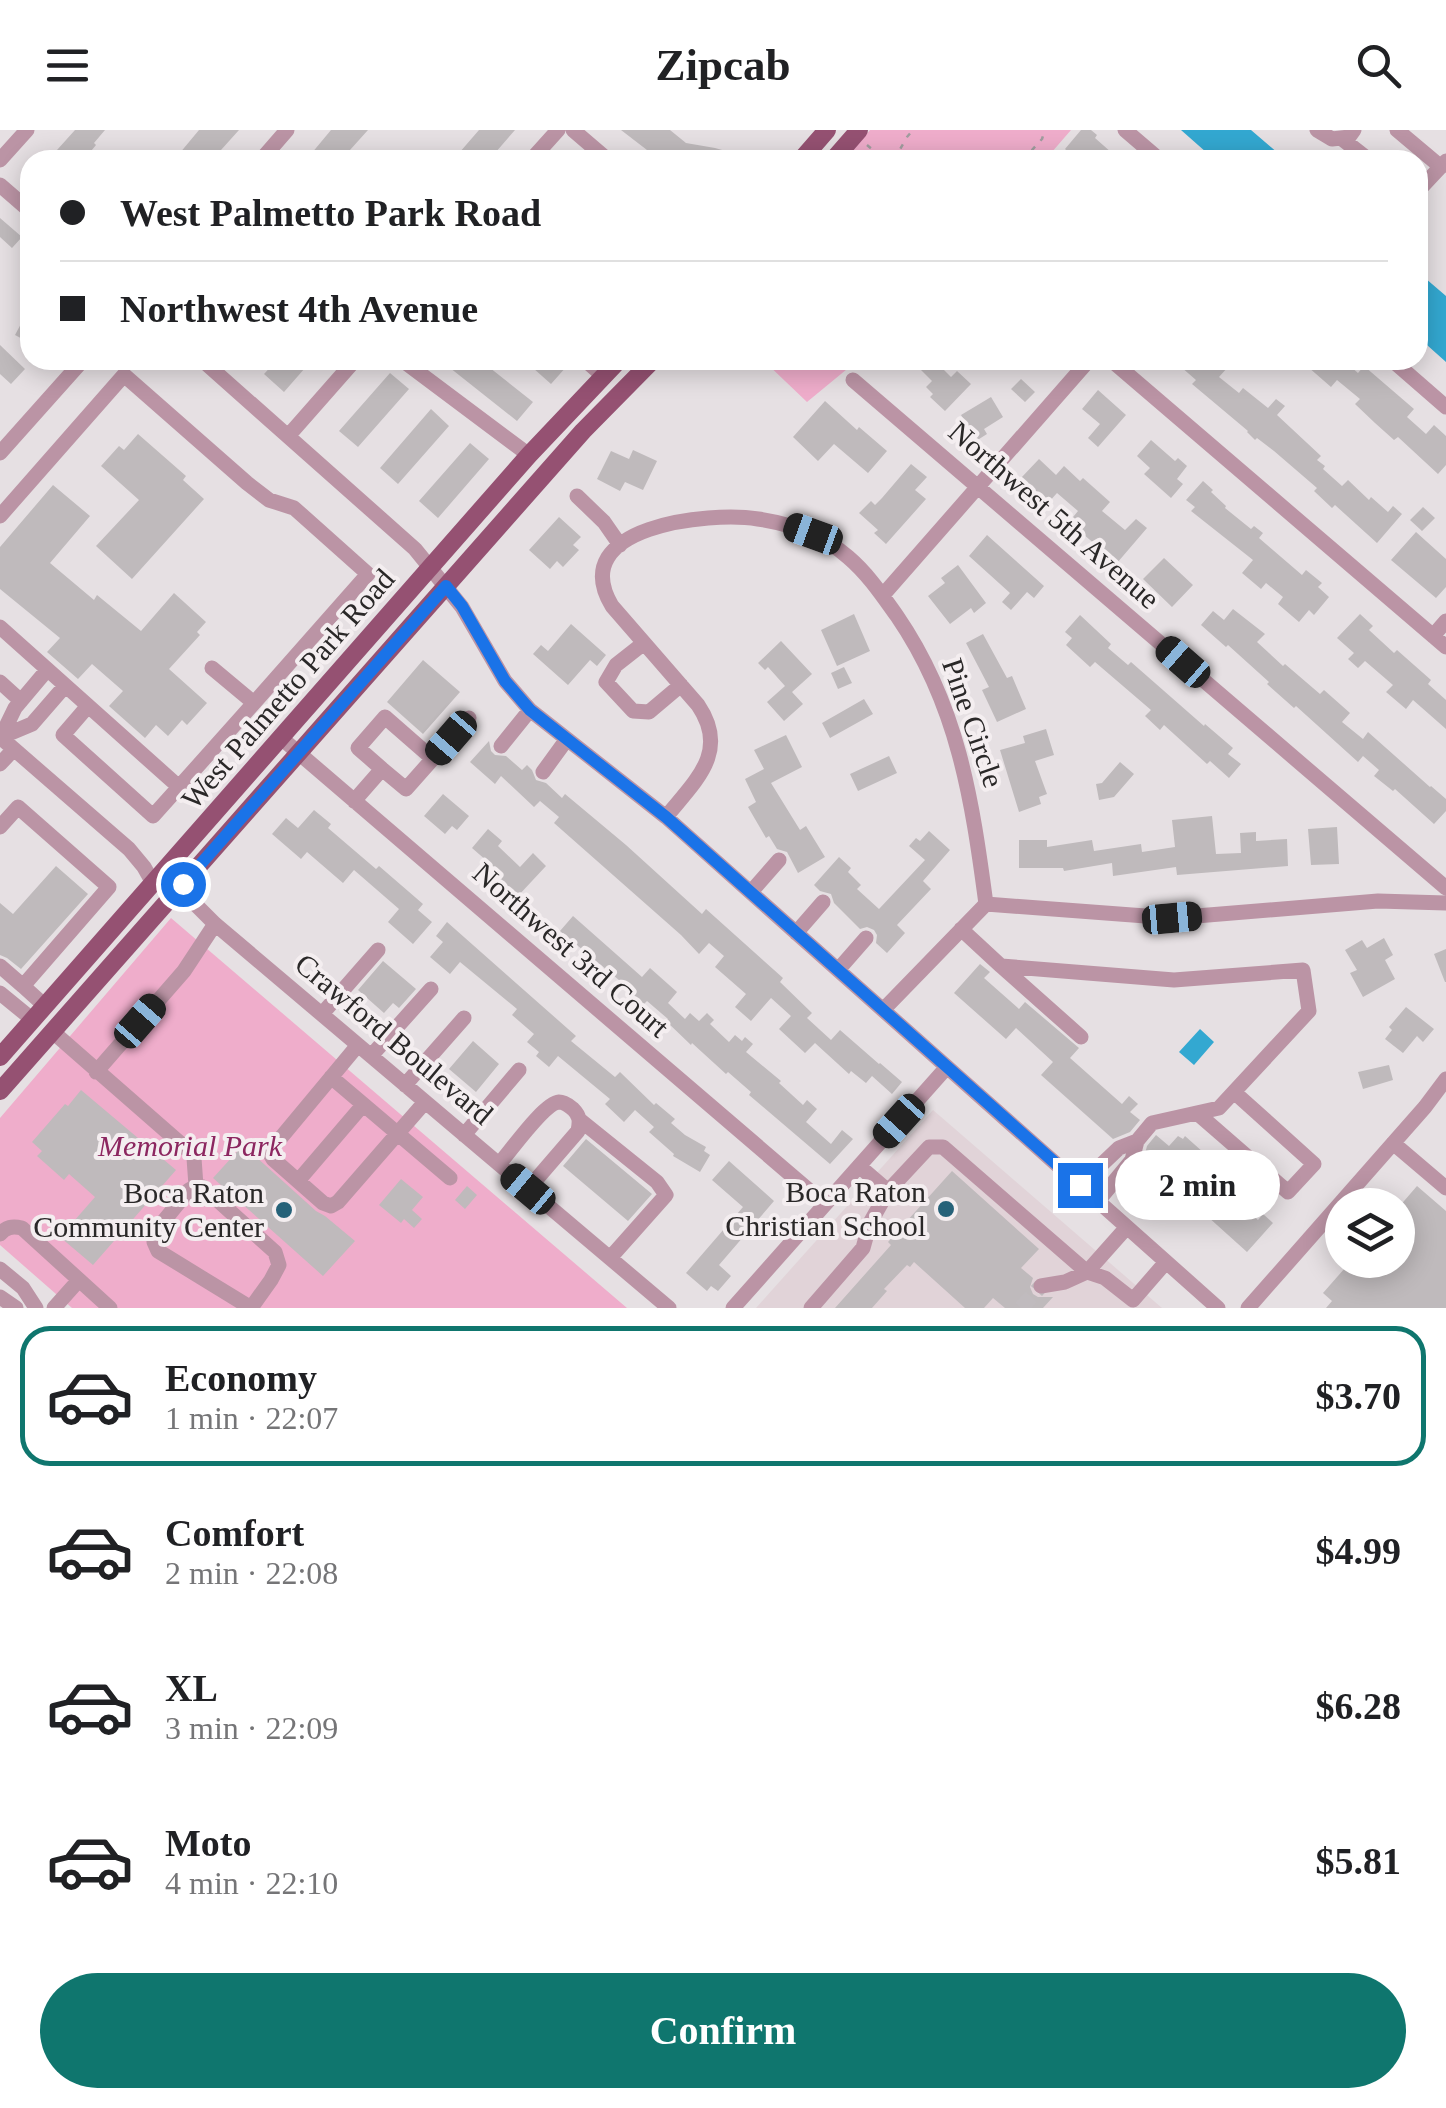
<!DOCTYPE html>
<meta charset="utf-8">
<style>
body{margin:0;font-family:"Times New Roman",serif;background:#f2f2f2;color:#202124;height:100vh;display:flex;flex-direction:column;font-size:38px;white-space:nowrap}
*{box-sizing:border-box;margin:0}
p{font-size:32px;color:#757577}
.icon{flex:none;width:55px;height:55px;fill:none;stroke:currentColor;stroke-width:2;stroke-linecap:round;stroke-linejoin:round}
.map{position:relative;height:1178px;overflow:hidden}
.sheet{display:flex;flex-direction:column;background:#fff;flex:1}
.sheet>*{flex:none}
.top-card{position:absolute;left:20px;top:20px;width:1408px;height:220px;border-radius:30px;box-shadow:0 5px 25px #0003;display:grid;align-content:center;height:220px;padding:0 40px;background:#fff}
.controls{position:absolute;left:1325px;top:1058px;display:grid;gap:20px}
.controls a{display:grid;place-items:center;width:90px;height:90px;border-radius:50%;background:#fff;box-shadow:0 5px 25px #0003;font-size:50px}
.end{position:absolute;width:45px;height:45px;margin:-22px;border:12px solid #1a73e8;background:#fff;box-shadow:0 0 0 5px #fff}
.from{border-radius:50%}
.bubble{position:absolute;height:70px;border-radius:35px;background:#fff;box-shadow:0 5px 25px #0003;font-size:32px;font-weight:800;line-height:70px;text-align:center}
.car{position:absolute;width:30px;height:60px;margin:-30px -15px;border-radius:12px;box-shadow:0 0 8px 2px #0007;background:linear-gradient(#222 24%,#8ab4d8 0 40%,#222 0 76%,#8ab4d8 0 86%,#222 0)}
.top-card b{display:flex;align-items:center;gap:35px;height:95px;font-size:38px}
.top-card b+b{border-top:2px solid #e0e0e0}
.top-card i{width:25px;height:25px;background:#202124}
ul{padding:18px 0 0;list-style:none}
li{display:flex;align-items:center;gap:30px;height:140px;margin:0 20px 15px;padding:0 20px;border:5px solid transparent;border-radius:30px}
li div{flex:1}
li b{display:block;font-size:38px}
li em{font-style:normal;font-weight:800}
li.current{border-color:#0f766e}
li>.icon{width:90px;height:90px;stroke-width:1.5}
.cta{display:flex;gap:20px;margin-top:auto;padding:20px 40px}
.cta a{flex:1;height:115px;border-radius:60px;background:#0f766e;color:#fff;font-size:40px;font-weight:800;line-height:115px;text-align:center}
header{display:flex;justify-content:space-between;align-items:center;height:130px;padding:0 40px;background:#fff;font-size:45px;font-weight:800}
.map>svg:first-child{display:block}
.built{fill:#e1d3d8}
.green{fill:#efadcb}
.water{fill:#33a8d1}
.building{fill:#bfbabc}
.lines{fill:none;stroke-linecap:round;stroke-linejoin:round}
.minor-tunnel{stroke:#c0bbbe;stroke-width:15;stroke-dasharray:15 8;stroke-linecap:butt}
.path{stroke:#a19d9f;stroke-width:2.5;stroke-dasharray:5 8;stroke-linecap:butt}
.minor{stroke:#bb94a5;stroke-width:15}
.major{stroke:#955172;stroke-width:18}
.route{stroke:#1a73e8;stroke-width:12}
.poi-dot{fill:#266279;stroke:#f4eef0;stroke-width:4}
.labels{text-anchor:middle;stroke-width:8;stroke-linejoin:round;paint-order:stroke}
.street-label{font-size:30px;fill:#2a2828;stroke:#f4eef0}
.park-label{font-size:30px;font-style:italic;fill:#8c2760;stroke:#f4eef0}
.poi-label{font-size:30px;fill:#2a2828;stroke:#f4eef0;text-anchor:end}
</style>
<header><svg class="icon" aria-label="menu" viewBox="0 0 24 24"><path d="M4 6h16M4 12h16M4 18h16"/></svg>Zipcab<svg class="icon" aria-label="search" viewBox="0 0 24 24"><circle cx="10" cy="10" r="6"/><path d="M15 15l6 6"/></svg></header>
<div class="map">
<svg width="1446" height="1178" viewBox="0 0 1446 1178">
<rect width="100%" height="100%" fill="#e6e0e3"/>
<path class="built" d="M933 980 1162 1178H756Z"/>
<path class="green" d="M870 0H1071L1045 30H844Z
M763 230H858L807 272Z
M171 788 627 1178H72L0 1115V988Z"/>
<path class="water" d="M1181 0H1251L1286 30H1215Z
M1418 142 1446 166V232L1418 207Z
M1200 899 1214 912 1194 935 1179 922Z"/>
<path class="building" d="M75 0H105L94 13 96 15 87 26 82 22 75 30H48Z
M199 0H239L212 30H174Z
M331 0H368L341 30H306Z
M479 0H515L489 30H453Z
M621 0H670L686 13 715 18 747 27V30H660Z
M1081 0H1091L1097 5 1095 8 1112 23 1106 30H1077L1065 19Z
M0 88 22 107 12 118 0 107Z
M30 177V213L15 205Z
M0 215 25 239 11 254 0 244Z
M277 230H312L284 262 264 244Z
M440 230H480L533 272 517 291Z
M524 230H561L567 236 551 254Z
M911 230H934L951 247 957 241 971 254 945 281 930 267 933 264 926 257 932 251Z
M1173 230H1220L1228 237 1219 247 1239 263 1243 258 1268 278 1276 269 1285 276 1277 285 1321 326 1317 330 1325 336 1323 339 1342 356 1348 350 1369 370 1371 367 1388 382 1393 376 1402 384 1377 413 1335 375 1332 378 1314 361 1317 358 1274 321 1257 308 1255 310 1247 302 1248 301 1192 254 1196 250Z
M1300 230H1343L1358 243 1364 236 1414 279 1407 287 1426 304 1434 295 1446 306V335L1438 344 1398 307 1394 310 1375 293 1355 274 1360 269 1337 250 1331 257Z
M390 243 409 259 358 317 339 301Z
M1021 249 1035 262 1025 272 1011 259Z
M1098 260 1126 285 1098 317 1088 308 1100 294 1082 279Z
M991 267 1003 287 984 299 987 304 976 311 961 285Z
M825 271 857 300 859 297 887 321 868 343 834 314 818 331 793 307Z
M431 279 449 296 398 354 380 338Z
M138 304 186 346 183 350 204 369 132 449 96 416 139 370 101 336 119 316 124 320Z
M1151 310 1175 331 1178 328 1187 336 1177 349 1183 354 1171 368 1144 344 1150 338 1137 326Z
M470 313 489 329 438 388 419 371Z
M633 320 657 331 643 360 625 352 620 361 597 349 611 321 629 329Z
M1039 329 1056 345 1064 336 1080 351 1083 348 1110 372 1102 381 1125 400 1136 389 1147 398 1117 433 1069 392 1078 381 1057 363 1048 373 1021 348Z
M911 334 927 347 915 360 926 369 886 414 874 403 878 400 859 383 871 371 875 375 882 368Z
M1203 351 1213 360 1211 362 1226 376 1225 378 1251 399 1254 396 1263 403 1259 408 1302 445 1306 440 1322 453 1318 457 1329 467 1314 485 1309 480 1299 492 1278 474 1283 467 1266 453 1261 459 1242 443 1253 430 1191 381 1195 377 1186 370Z
M53 355 90 386 50 433 94 470 97 465 141 501 174 463 206 492 197 502 200 505 169 539 207 573 187 595 182 590 168 606 156 595 145 608 109 576 123 561 92 534 78 549 47 522 60 508 0 459V417Z
M1423 377 1435 388 1422 401 1410 390Z
M559 387 581 407 573 415 579 420 563 437 557 431 550 439 529 420Z
M1416 402 1446 429V457L1436 468 1391 430Z
M987 405 1044 456 1034 468 1027 462 1011 480 1002 472 1010 463 969 426Z
M1164 428 1193 455 1172 477 1143 449Z
M958 435 986 473 974 483 971 478 950 494 928 466 945 453 941 448Z
M1233 479 1265 504 1257 512 1283 536 1285 534 1320 564 1324 560 1350 583 1342 592 1363 609 1368 602 1430 657 1431 656 1446 669V681L1434 694 1395 659 1393 661 1374 646 1379 640 1363 626 1358 632 1296 576 1294 578 1267 554 1269 552 1228 515 1226 517 1201 495 1213 481 1224 490Z
M854 484 870 521 837 536 821 500Z
M1360 484 1373 496 1369 500 1394 523 1397 520 1431 550 1428 554 1446 570V599L1413 570 1406 579 1386 562 1393 555 1365 531 1358 538 1348 529 1354 523 1337 508Z
M1080 485 1111 514 1108 518 1128 535 1131 532 1204 596 1205 594 1233 618 1228 624 1241 634 1229 648 1210 631 1207 634 1164 595 1160 600 1145 586 1151 580 1095 532 1090 537 1066 515 1072 508 1065 502Z
M571 494 606 525 597 536 590 530 568 555 533 524 541 515 548 521Z
M983 504 1007 548 1012 546 1026 579 997 592 982 560 989 557 966 513Z
M781 511 812 544 792 562 803 574 784 591 767 572 785 556 768 537 765 540 758 533Z
M423 530 460 562 423 604 387 572Z
M844 537 852 553 838 559 831 543Z
M864 569 873 584 830 608 822 593Z
M1046 599 1054 625 1035 631 1047 664 1039 667 1041 674 1019 682 1000 620 1025 613 1023 606Z
M786 605 802 637 771 653 800 700 806 696 825 727 798 743 787 722 777 719 769 706 766 708 748 677 756 672 745 649 764 639 754 620Z
M489 611 491 621 495 625 506 626 522 640 527 635 532 640 536 650 546 653 562 668 565 664 626 715 702 784 706 779 783 848 780 852 812 883 807 888 831 910 840 900 879 934 880 933 902 952 892 964 872 946 866 953 851 941 849 944 815 913 805 923 779 899 791 886 771 868 751 891 735 877 746 864 715 837 724 826 709 813 699 824 681 805 554 693 559 687 540 671 534 677 501 646 495 654 470 632Z
M889 626 897 643 858 661 850 644Z
M1120 632 1134 644 1114 667 1099 670 1096 654 1102 653Z
M443 664 469 686 457 700 452 696 445 704 424 686Z
M314 680 331 694 328 698 376 739 379 736 423 774 418 780 432 792 413 814 388 792 399 779 354 740 343 753 307 722 301 729 272 704 286 688 298 698Z
M1212 686 1216 724 1241 723 1240 703 1256 702V711L1287 709 1288 736 1177 745 1176 737 1113 746 1112 733 1064 741 1063 738H1019V710H1047V717L1092 710 1094 721 1141 714 1142 722 1175 717 1172 690Z
M1337 697 1339 734 1311 735 1308 699Z
M488 699 502 711 498 716 520 737 533 723 546 736 518 766 492 742 495 738 472 718Z
M929 701 950 720 923 751 931 759 897 795 905 803 887 823 876 813 877 805 874 800 867 797 860 799 834 773 831 764 820 761 814 755 839 727 851 738 848 742 861 755 857 759 879 779 925 730 909 716 916 708 920 711Z
M56 736 88 764 21 839 7 828 0 825V773L13 784Z
M573 786 642 847 650 838 677 862 668 873 685 889 690 883 699 891 707 883 714 890 710 894 729 912 735 905 742 911 745 907 753 914 746 922 781 951 779 953 803 975 807 970 817 979 806 992 831 1014 842 1000 853 1009 830 1034 749 965 751 962 728 942 726 944 692 913 691 915 666 891 668 889 647 871 644 874 630 862 631 860 560 801Z
M447 792 576 906 571 911 615 947 620 942 654 975 656 973 675 989 671 993 685 1005 706 1017 704 1021 710 1025 700 1042 673 1026 674 1024 649 1002 654 997 635 980 624 992 605 974 610 969 558 926 549 937 536 926 539 922 527 912 534 904 512 885 517 879 460 832 450 844 430 827 443 812 436 806Z
M1384 808 1393 825 1385 830 1395 849 1363 867 1350 843 1357 840 1345 820 1362 810 1367 818Z
M1446 819V852H1445L1434 824Z
M383 831 416 859 399 878 393 873 384 883 358 860Z
M980 834 990 842 984 848 1019 879 1025 872 1079 918 1070 928 1122 974 1129 966 1138 974 1130 982 1140 990 1130 1002 1113 1009 1041 945 1053 932 1016 898 1006 909 954 863Z
M1406 877 1434 899 1423 912 1417 906 1403 923 1385 909 1392 900 1389 897Z
M473 911 499 934 476 962 449 939Z
M1389 935 1393 950 1363 959 1358 942Z
M81 960 176 1040 93 1135 60 1107 95 1067 69 1044 64 1050 37 1026 42 1021 32 1012 65 974 68 976Z
M1156 1005 1169 1016 1178 1006 1183 1009 1185 1006 1231 1047 1229 1049 1233 1053 1226 1061 1258 1090 1263 1084 1273 1093 1247 1122 1197 1077 1207 1067 1168 1032 1156 1047 1142 1035 1147 1016Z
M586 1009 652 1064 628 1091 563 1036Z
M243 1015 316 1081 325 1086 355 1111 323 1146 213 1048Z
M729 1031 774 1071 719 1135 731 1146 718 1161 711 1156 707 1161 686 1143 743 1077 712 1050Z
M952 1041 1039 1119 1021 1138 1033 1148 1030 1157 1033 1164 1038 1167H1053L1043 1178H1005L993 1168 984 1178H965L914 1132 910 1137 907 1135 884 1159 887 1161 872 1178H835L891 1115 888 1112Z
M401 1049 423 1067 412 1080 422 1089 414 1098 404 1089 401 1093 379 1075Z
M467 1056 477 1065 465 1079 455 1070Z
M1417 1056 1446 1081V1178H1326L1332 1171 1323 1163 1352 1130H1398V1078Z"/>
<g class="lines">
<path class="minor-tunnel" d="M1021 1178 1041 1156"/>
<path class="path" d="M867 15 885 30
M894 30 907 7 913 0
M1023 30 1042 9 1045 0
M845 232 847 230"/>
<path class="minor" d="M573 0 608 30
M1125 0 1160 30
M1317 0 1332 9 1349 7 1354 0
M1397 0 1441 37
M1341 8 1369 30
M0 30 27 0
M261 30 287 0
M531 30 558 0
M0 55 30 81
M1418 61 1446 31
M202 230 415 419 462 477 505 551 530 580 666 687 1218 1178
M402 230 529 325
M585 230 603 246
M1111 230 1446 517
M1392 230 1446 277
M853 250 1446 758
M289 305 355 230
M0 323 83 230
M577 366 604 392 620 415
M0 386 124 245 247 353 269 370 294 378 368 444 254 573
M883 465 1089 230
M0 497 179 657 153 686 63 605 88 576
M1433 506 1446 491
M644 513 616 535 606 552 633 581 649 582 681 555
M0 552 21 571
M0 607 129 719 144 737 153 753
M1 607 32 594 65 556
M1 607 15 578 47 540
M280 607 825 1074
M501 616 530 580
M0 634 14 619
M382 639 358 618 385 587 433 629
M543 642 567 609
M179 657 254 573 212 538
M354 671 382 639 406 659 469 588
M666 687C695 651 730 622 698 575L612 476C564 396 710 381 758 389 791 394 823 405 848 427 868 444 882 465 897 486 958 575 972 669 986 774
M0 697 18 677 109 757 23 856 45 876
M183 754 197 776 215 794 669 1178
M751 762 779 730
M961 799 1001 836 1174 850 1303 840 1309 881 1219 978 1152 993 1137 1011 1132 1030 1098 1071
M796 803 823 772
M0 836 23 856
M1001 836 1081 907
M838 840 866 808
M0 863 33 890
M883 880 986 774 1172 788 1378 771 1446 773
M322 884 378 820
M53 902 189 1021 194 1028 196 1056
M358 915 269 1022 273 1029 323 1073 331 1076 338 1072 425 972
M371 926 431 859
M96 942 184 841 215 794
M331 947 450 1048
M405 955 464 888
M1197 983 1288 1062 1314 1034 1234 962
M580 990 657 1052 666 1065 610 1128
M464 1005 519 940
M1393 1013 1446 1058
M499 1034C510 1022 544 973 559 972 565 972 569 976 573 979 580 986 580 991 578 1001L528 1059
M859 1036 888 1061 929 1017H943L1087 1142 1127 1097
M298 1051 363 975
M1080 1055 1119 1018 1137 1011
M196 1056 203 1057 275 1122 279 1135 271 1150 251 1178 158 1121 154 1112V1103L189 1060Z
M0 1104C6 1097 12 1096 22 1098L110 1178
M0 1139 23 1158 36 1178
M1041 1156 1065 1152 1087 1142 1105 1148 1133 1170 1166 1132
M0 1167 16 1178
M54 1178 79 1150
M733 1178 947 937
M811 1178 863 1118 870 1093 888 1061
M1248 1178 1425 977 1446 949"/>
<path class="major" d="M801 30 827 0
M833 30 859 0
M0 927 529 325 619 230
M0 961 583 301 653 230"/>
</g>
<g class="lines">
<path class="route" d="M183 754 446 456 462 476 505 551 530 580 666 687 1080 1055"/>
</g>
<g class="poi-dot">
<circle cx="946" cy="1079" r="10"/>
<circle cx="284" cy="1080" r="10"/>
</g>
<g class="labels">
<g class="street-label">
<text transform="translate(1054 385) rotate(41)" y="10">Northwest 5th Avenue</text>
<text transform="translate(288 559) rotate(-49)" y="10">West Palmetto Park Road</text>
<text transform="translate(973 593) rotate(71)" y="10">Pine Circle</text>
<text transform="translate(571 820) rotate(41)" y="10">Northwest 3rd Court</text>
<text transform="translate(394 909) rotate(40)" y="10">Crawford Boulevard</text>
</g>
<g class="park-label">
<text x="190" y="1026">Memorial Park</text>
</g>
<g class="poi-label">
<text x="926" y="1072">Boca Raton<tspan x="926" dy="34">Christian School</tspan></text>
<text x="264" y="1073">Boca Raton<tspan x="264" dy="34">Community Center</tspan></text>
</g>
</g>
</svg>
<div class="controls">
<a><svg class="icon" aria-label="layers" viewBox="0 0 24 24"><path d="M12 4l9 5-9 5-9-5zM3 14l9 5 9-5"/></svg></a>
</div>
<i class="end from" style="left:183px;top:754px"></i>
<i class="end" style="left:1080px;top:1055px"></i>
<div class="bubble" style="left:1115px;top:1020px;width:165px">2 min</div>
<i class="car" style="left:813px;top:404px;rotate:290deg"></i>
<i class="car" style="left:1183px;top:532px;rotate:311deg"></i>
<i class="car" style="left:451px;top:608px;rotate:221deg"></i>
<i class="car" style="left:1172px;top:788px;rotate:85deg"></i>
<i class="car" style="left:140px;top:891px;rotate:41deg"></i>
<i class="car" style="left:899px;top:991px;rotate:222deg"></i>
<i class="car" style="left:528px;top:1059px;rotate:310deg"></i>
<div class="top-card">
<b><i class="from"></i>West Palmetto Park Road</b>
<b><i></i>Northwest 4th Avenue</b>
</div>
</div>
<section class="sheet">
<ul>
<li class="current"><svg class="icon" aria-label="car" viewBox="0 0 24 24"><path d="M5 17H2v-5l4-1 3-4h7l3 4 3 1v5h-3M9 17h6M6 11h13"/><circle cx="7" cy="17" r="2"/><circle cx="17" cy="17" r="2"/></svg><div><b>Economy</b><p>1 min · 22:07</p></div><em>$3.70</em></li>
<li><svg class="icon" aria-label="car" viewBox="0 0 24 24"><path d="M5 17H2v-5l4-1 3-4h7l3 4 3 1v5h-3M9 17h6M6 11h13"/><circle cx="7" cy="17" r="2"/><circle cx="17" cy="17" r="2"/></svg><div><b>Comfort</b><p>2 min · 22:08</p></div><em>$4.99</em></li>
<li><svg class="icon" aria-label="car" viewBox="0 0 24 24"><path d="M5 17H2v-5l4-1 3-4h7l3 4 3 1v5h-3M9 17h6M6 11h13"/><circle cx="7" cy="17" r="2"/><circle cx="17" cy="17" r="2"/></svg><div><b>XL</b><p>3 min · 22:09</p></div><em>$6.28</em></li>
<li><svg class="icon" aria-label="car" viewBox="0 0 24 24"><path d="M5 17H2v-5l4-1 3-4h7l3 4 3 1v5h-3M9 17h6M6 11h13"/><circle cx="7" cy="17" r="2"/><circle cx="17" cy="17" r="2"/></svg><div><b>Moto</b><p>4 min · 22:10</p></div><em>$5.81</em></li>
</ul>
<div class="cta"><a>Confirm</a></div>
</section>
